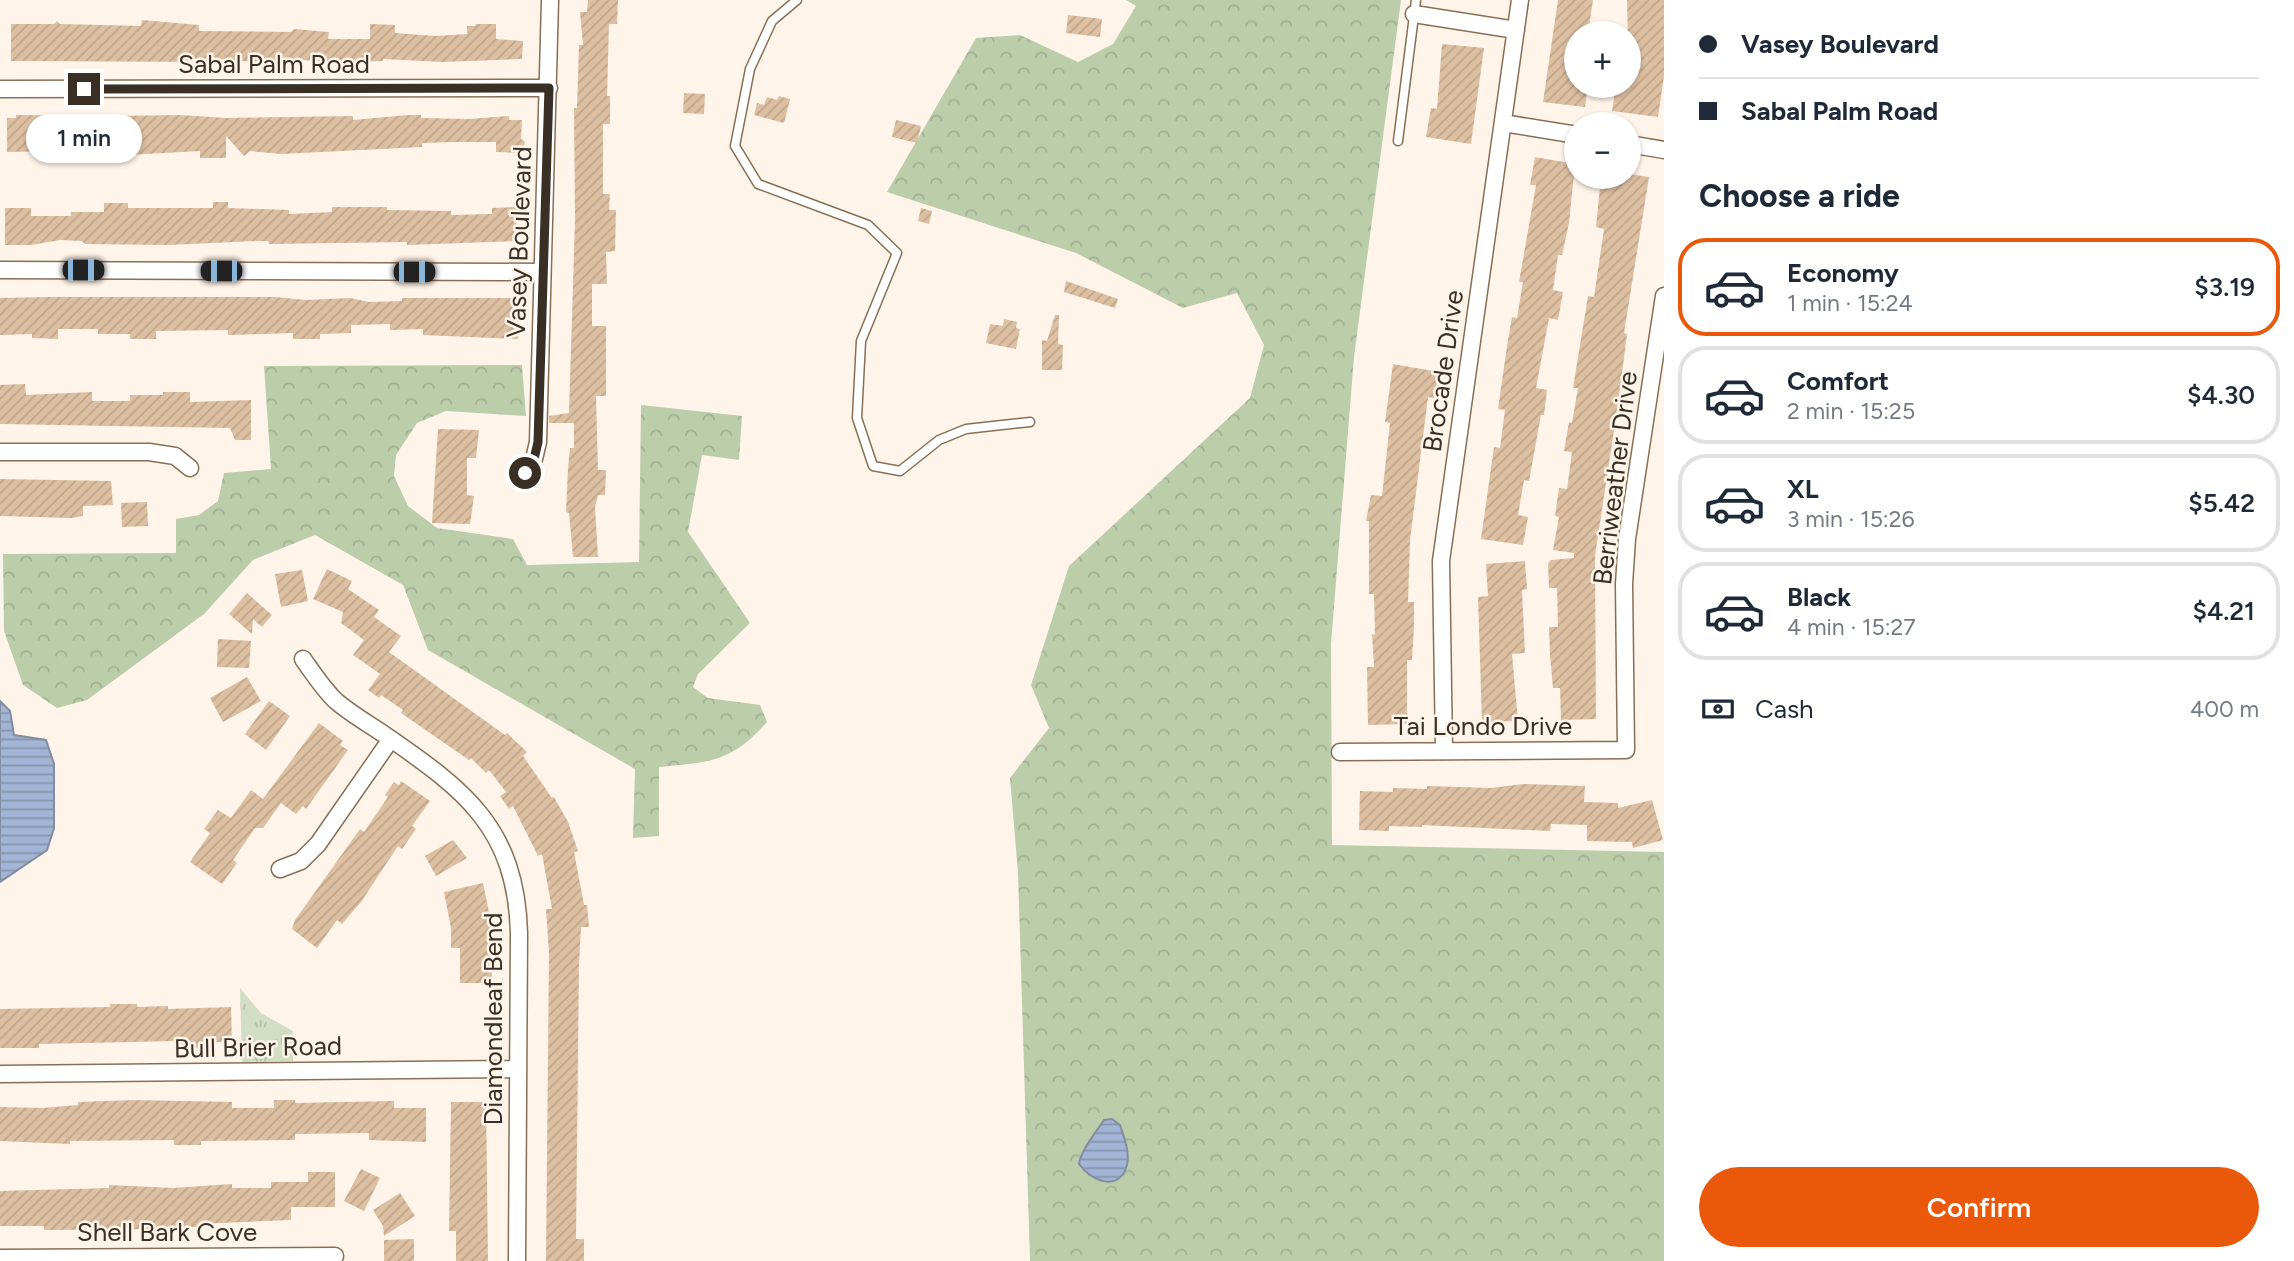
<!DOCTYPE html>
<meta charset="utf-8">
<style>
body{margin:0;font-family:Figtree,sans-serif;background:#f2f2f3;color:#1f2937;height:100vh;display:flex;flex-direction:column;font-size:26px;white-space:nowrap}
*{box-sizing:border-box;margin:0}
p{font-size:23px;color:#747a83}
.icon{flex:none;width:38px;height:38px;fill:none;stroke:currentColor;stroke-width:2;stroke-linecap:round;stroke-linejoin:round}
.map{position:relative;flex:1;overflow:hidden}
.drawer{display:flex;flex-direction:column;background:#fff;width:630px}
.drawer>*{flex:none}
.top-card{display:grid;align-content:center;height:154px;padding:0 35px;background:#fff}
.fabs{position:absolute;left:1564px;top:21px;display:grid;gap:14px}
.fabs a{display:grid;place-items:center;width:77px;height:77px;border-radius:50%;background:#fff;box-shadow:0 2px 5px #0004;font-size:35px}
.end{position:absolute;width:32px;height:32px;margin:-16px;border:9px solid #392f24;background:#fff;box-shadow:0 0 0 4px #fff}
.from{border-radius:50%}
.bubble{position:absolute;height:49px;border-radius:24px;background:#fff;box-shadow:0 2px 5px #0004;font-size:23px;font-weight:600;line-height:49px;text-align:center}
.car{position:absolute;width:21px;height:42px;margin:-21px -10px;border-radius:9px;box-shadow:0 0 5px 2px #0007;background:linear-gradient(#222 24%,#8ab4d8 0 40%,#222 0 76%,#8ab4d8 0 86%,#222 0)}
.top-card b{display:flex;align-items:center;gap:24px;height:66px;font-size:26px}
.top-card b+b{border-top:2px solid #e0e1e3}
.top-card i{width:18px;height:18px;background:#1f2937}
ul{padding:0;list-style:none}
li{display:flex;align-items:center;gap:21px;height:98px;margin:0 14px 10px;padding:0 21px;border:4px solid #e0e1e3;border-radius:28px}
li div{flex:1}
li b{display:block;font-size:26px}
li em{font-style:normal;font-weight:600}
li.selected{border-color:#ea580c}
li>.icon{width:63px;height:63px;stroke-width:1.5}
h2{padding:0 35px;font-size:32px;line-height:84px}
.pay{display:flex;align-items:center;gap:18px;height:77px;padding:0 35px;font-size:26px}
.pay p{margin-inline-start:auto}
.cta{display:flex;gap:14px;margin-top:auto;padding:14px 35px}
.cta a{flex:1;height:80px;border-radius:42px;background:#ea580c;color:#fff;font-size:28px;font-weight:600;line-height:80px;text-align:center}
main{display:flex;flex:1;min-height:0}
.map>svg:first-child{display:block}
.grass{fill:url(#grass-tufts)}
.forest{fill:url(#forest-crowns)}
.water{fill:url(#water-rules);stroke:#838da1;stroke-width:2}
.building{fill:url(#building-hatch)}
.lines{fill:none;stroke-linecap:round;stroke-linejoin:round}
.service-casing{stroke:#876f57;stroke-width:11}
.minor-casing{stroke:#876f57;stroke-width:19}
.service{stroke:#fff;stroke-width:8}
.minor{stroke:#fff;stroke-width:16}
.route{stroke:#392f24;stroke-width:9}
.labels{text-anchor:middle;stroke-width:5;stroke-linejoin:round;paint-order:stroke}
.street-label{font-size:26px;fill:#392f24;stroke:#fff4e9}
</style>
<main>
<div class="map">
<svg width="1664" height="1261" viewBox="0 0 1664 1261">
<defs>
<pattern id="grass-tufts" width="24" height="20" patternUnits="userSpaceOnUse" patternTransform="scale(1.75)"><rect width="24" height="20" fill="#d1dec4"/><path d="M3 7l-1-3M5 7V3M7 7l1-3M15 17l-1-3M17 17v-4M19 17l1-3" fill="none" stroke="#b4bfa8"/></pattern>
<pattern id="forest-crowns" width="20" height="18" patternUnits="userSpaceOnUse" patternTransform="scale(1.75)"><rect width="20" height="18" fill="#bccdaa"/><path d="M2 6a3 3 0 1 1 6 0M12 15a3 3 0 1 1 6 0" fill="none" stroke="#a2b092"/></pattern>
<pattern id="water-rules" width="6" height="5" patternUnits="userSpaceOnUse" patternTransform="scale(1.75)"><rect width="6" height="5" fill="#a3b5d6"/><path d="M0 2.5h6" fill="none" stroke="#8694ad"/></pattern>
<pattern id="building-hatch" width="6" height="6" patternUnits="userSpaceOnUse" patternTransform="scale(1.75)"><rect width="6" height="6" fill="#ddc0a2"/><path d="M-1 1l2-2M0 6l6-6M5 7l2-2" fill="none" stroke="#bea58b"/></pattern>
</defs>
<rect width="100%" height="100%" fill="#fff4e9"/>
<path class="grass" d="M240 988 261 1013 293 1031V1061L242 1062Z"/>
<path class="forest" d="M1126 0H1401L1354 357 1331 644 1332 845 1664 852V1261H1030L1018 873 1010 778 1049 728 1031 685 1069 566 1250 398 1264 345 1237 293 1183 308 1076 253 887 192 976 38 1020 35 1078 62 1113 44 1136 6Z
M522 365 526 416 446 411 417 423 396 455 394 476 408 506 437 528 513 539 527 565 639 562 641 405 742 416 739 460 702 455 688 532 750 623 698 674 693 687 708 698 760 705 767 722C731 763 710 762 659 767V836L633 838 635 769 428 650 403 585 315 535 253 560 204 614 87 700 57 708 23 685 4 631 3 554 176 553V519L199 515 218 501 224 473 271 469 264 366Z"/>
<path class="water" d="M0 701 10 711 14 735 46 740 54 764V828L47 850 0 882Z
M1112 1119 1120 1125C1124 1137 1130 1152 1127 1165 1119 1193 1091 1181 1079 1164 1081 1150 1095 1134 1104 1120Z"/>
<path class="building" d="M588 0H618L617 24H609L607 96H610V124H603V194H610L609 210H616L615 251 606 252 607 284H592V326H606V396H596L598 470H606L605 495H598L595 507 598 557H573L569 513 566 512 568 469 570 448H574V423H549V416L569 413 575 221 574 108H577L579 45H583L580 12H587Z
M1558 0H1593L1588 33H1577V86H1588L1585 107 1543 102Z
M1627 0H1664V76L1658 117 1612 111 1616 86H1629Z
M1068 15 1102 19 1100 37 1066 33Z
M142 20 199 25V31L291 32 294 29 329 32 328 39H370V24L395 25V33L436 36 467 34V26H475L476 24H496V39L523 41 522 59 442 62 383 59V61L362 62 296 60 264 63 219 59 218 62 11 61V24H54L57 21 60 24 141 26Z
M1442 44 1484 48 1471 144 1426 137 1431 108 1437 109Z
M684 93 705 94 704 114 683 113Z
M779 96 790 99 784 123 754 115 757 103 764 105 767 97 777 100Z
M16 115 94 116V119L116 120V116L180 115 226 118 353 116V120L408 115H421V118L469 119 509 116V120H522L521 139 525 142 522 153 496 152V142H453L422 143V147L281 154 250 151 244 156 226 136V158H200V151L128 155 103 154V150L7 152V118H16Z
M896 120 921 126 917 143 892 137Z
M1535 157 1575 164 1569 223 1562 255H1558L1553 290 1563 292 1558 320 1549 318 1536 388 1547 390 1544 415H1541L1529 481 1524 480 1518 515 1528 517 1523 545 1481 539 1494 447 1500 448 1505 410 1498 409 1507 346 1512 317 1517 318 1523 282H1519L1536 185H1530Z
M1629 174 1649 177 1624 333 1627 334 1619 397 1595 556 1596 719 1561 720 1560 688H1553L1550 655 1549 627H1558L1557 588H1549L1548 564 1551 560 1574 558V553L1553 550 1559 517 1555 516 1559 488 1567 489 1572 452 1564 451 1569 422 1572 423 1578 388H1573L1588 296 1594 297 1604 229 1596 227 1601 177H1629Z
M213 202H228V208L289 210V214L332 212V207H387V210L451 211V215L492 214V208L513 207H516L517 241 407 245V242L269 244 268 241H256L168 245 85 244 82 241 60 240 31 245H5V208H31V216H71V212H104V203H128V208H213Z
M921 208 932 211 929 224 918 221Z
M1066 281 1118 299 1115 308 1064 292Z
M50 297H275L306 300 350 298 369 302 402 301V298H518V339L423 335V329L390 330V324L351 325V333L320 334V339H293V333L228 335V330L156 331V339H130V334H98V329H58V339L32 338V334L0 335V298Z
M1055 315H1059L1058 344 1063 345 1062 370H1042V340L1047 341Z
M1004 319 1017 322 1016 328 1020 329 1016 349 986 343 990 324 1003 326Z
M1393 364 1439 372 1434 398 1428 397 1410 540 1408 602H1414V626L1412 660H1407V724L1368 725 1367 667H1374L1372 634 1375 635 1374 594H1369V521H1366L1371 495 1382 496 1390 423 1385 422Z
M25 384 26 395 92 392V401H130V395H163V392H190V402L251 400V440H235L230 428 0 424V385Z
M438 429 479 430 476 458H467V495L474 496 470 524 432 523Z
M0 479 111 481 113 505 83 506V516L72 518 0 516Z
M147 502 148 526 122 527 121 503Z
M1525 561 1527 589 1522 590 1525 653 1512 654 1518 721 1482 722 1478 597 1488 596 1486 564Z
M327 569 352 581 348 589 379 610 374 617 401 636 389 652 505 735 507 733 527 752 523 756 552 798 554 797 568 822 578 851 574 852 584 905H587L589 927H581L579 965 576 1239H584V1261H546L549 952 546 909H552L542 854 538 856 513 806 509 809 500 796 506 792 489 770 486 773 471 758 469 760 401 713 403 710 381 695 379 698 368 690 380 674 353 655 364 640 341 623 343 612 313 599Z
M302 570 308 601 281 607 275 574Z
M247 593 272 615 262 627 253 619 252 634 229 614Z
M218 639 251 641 249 668 217 667Z
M247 677 261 701 223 722 210 698Z
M269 701 290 716 266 750 245 734Z
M319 723 343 741 340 745 348 750 306 809 303 806 296 814 281 803 263 828H255L233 860 237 863 222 884 190 862 210 833 204 829 218 810 231 818 251 790 263 799Z
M401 781 430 801 412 826 416 829 402 849 398 846 361 902 342 924 337 920 317 948 292 929 295 920 360 829 364 832 388 797 385 795 394 782 399 785Z
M1523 784 1585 786 1584 802 1618 803V808L1652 800 1663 840 1633 848 1632 842 1587 841V825L1551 824 1550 831 1422 825V827L1389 826V831L1359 830 1360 791 1393 792V788L1427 789V786L1491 788Z
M453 840 467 858 436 876 425 856Z
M483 883 491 922 492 979H488V983H460V948H451V928L444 892Z
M110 1004H137V1007L168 1006V1009L231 1007 232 1042H201V1048H176V1041L39 1044V1048H0V1009L110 1007Z
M135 1100 232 1102V1108H274V1100H295V1103L394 1101V1108H426V1142L369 1140V1133L295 1134V1140L201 1141V1145H174V1140L70 1141V1144L0 1141V1107L43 1108 78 1105V1102Z
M451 1102H486L488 1261H456V1231H449Z
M361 1169 380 1178 364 1211 344 1201Z
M308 1172H335V1207H291V1220L198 1224V1227H165V1229L44 1230V1226H0V1191L109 1188V1185L173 1188 232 1184V1188H271V1182H308Z
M400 1193 415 1216 384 1236 383 1226 373 1210Z
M414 1239V1261H384V1240Z"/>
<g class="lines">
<defs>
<path id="service" d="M797 0 772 21 750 69 735 146 758 184 868 225 897 253 861 341 857 418 873 466 900 471 939 440 966 429 1030 422
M1398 141 1416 0"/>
<path id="minor" d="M1414 14 1516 30
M0 89 549 88
M1503 123 1577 135
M1629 144 1664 150
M0 270 542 272
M0 452H149L175 456 190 468
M517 479 534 459 538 442 550 0
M303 659C313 673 324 690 336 701 351 714 369 724 385 735 465 790 516 828 519 933L517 1261
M1444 750 1441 561 1520 0
M1340 752 1626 750 1624 584 1627 539 1664 296
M280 869 301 861 318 844 391 739
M0 1074 517 1069
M0 1258 335 1256"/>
</defs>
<use href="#service" class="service-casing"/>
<use href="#minor" class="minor-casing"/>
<use href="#service" class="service"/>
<use href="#minor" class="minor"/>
</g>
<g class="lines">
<path class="route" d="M84 89 549 88 538 442 534 459 525 473"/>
</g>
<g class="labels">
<g class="street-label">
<text x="274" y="73">Sabal Palm Road</text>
<text transform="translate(519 242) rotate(-88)" y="9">Vasey Boulevard</text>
<text transform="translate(1443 371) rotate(-82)" y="9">Brocade Drive</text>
<text transform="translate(1615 478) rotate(-83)" y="9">Berriweather Drive</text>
<text x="1483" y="735">Tai Londo Drive</text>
<text transform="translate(493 1019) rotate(-90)" y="9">Diamondleaf Bend</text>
<text transform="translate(258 1047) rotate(-1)" y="9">Bull Brier Road</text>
<text x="167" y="1241">Shell Bark Cove</text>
</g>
</g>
</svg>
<div class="fabs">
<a>+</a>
<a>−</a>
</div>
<i class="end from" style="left:525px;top:473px"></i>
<i class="end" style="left:84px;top:89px"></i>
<div class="bubble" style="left:26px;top:114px;width:116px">1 min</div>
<i class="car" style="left:83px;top:270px;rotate:90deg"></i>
<i class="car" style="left:221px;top:271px;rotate:270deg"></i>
<i class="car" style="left:414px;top:272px;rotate:90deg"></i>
</div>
<section class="drawer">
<div class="top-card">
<b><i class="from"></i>Vasey Boulevard</b>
<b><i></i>Sabal Palm Road</b>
</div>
<h2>Choose a ride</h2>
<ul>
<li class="selected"><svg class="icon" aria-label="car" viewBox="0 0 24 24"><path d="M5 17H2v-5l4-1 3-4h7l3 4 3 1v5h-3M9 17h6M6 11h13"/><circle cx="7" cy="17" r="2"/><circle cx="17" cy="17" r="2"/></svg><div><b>Economy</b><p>1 min · 15:24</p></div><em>$3.19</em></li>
<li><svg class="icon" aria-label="car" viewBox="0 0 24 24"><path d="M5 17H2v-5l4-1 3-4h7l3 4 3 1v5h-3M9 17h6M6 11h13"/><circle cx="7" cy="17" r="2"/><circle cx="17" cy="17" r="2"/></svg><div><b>Comfort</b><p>2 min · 15:25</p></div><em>$4.30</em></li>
<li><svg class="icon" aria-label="car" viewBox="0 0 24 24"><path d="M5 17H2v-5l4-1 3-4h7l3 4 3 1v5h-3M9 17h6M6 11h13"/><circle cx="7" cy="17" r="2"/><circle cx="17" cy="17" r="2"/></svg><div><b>XL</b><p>3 min · 15:26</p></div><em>$5.42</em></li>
<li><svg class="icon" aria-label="car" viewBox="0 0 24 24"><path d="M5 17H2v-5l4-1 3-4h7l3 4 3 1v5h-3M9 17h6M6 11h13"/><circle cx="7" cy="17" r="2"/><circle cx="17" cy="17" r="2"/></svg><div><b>Black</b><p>4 min · 15:27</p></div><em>$4.21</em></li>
</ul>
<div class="pay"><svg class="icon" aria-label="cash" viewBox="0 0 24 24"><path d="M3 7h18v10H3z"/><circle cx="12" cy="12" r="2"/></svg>Cash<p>400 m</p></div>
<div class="cta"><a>Confirm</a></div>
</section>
</main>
